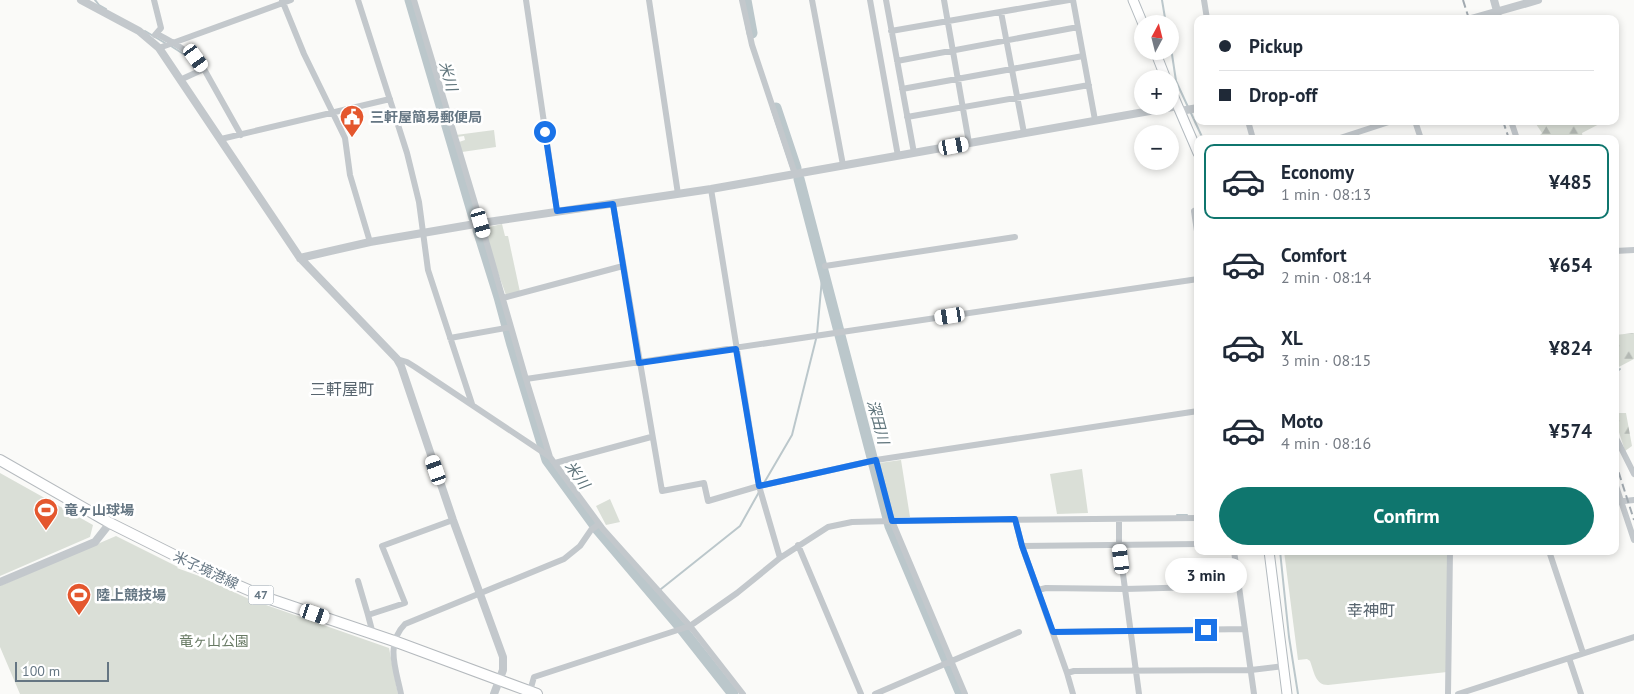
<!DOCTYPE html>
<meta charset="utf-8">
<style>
body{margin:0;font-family:"PT Sans","Noto Sans JP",sans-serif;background:#f6f6f7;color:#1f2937;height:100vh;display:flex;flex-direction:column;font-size:19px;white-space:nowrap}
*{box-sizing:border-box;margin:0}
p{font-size:16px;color:#747a83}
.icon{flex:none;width:28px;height:28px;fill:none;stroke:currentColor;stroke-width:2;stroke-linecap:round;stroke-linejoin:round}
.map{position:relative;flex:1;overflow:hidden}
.sheet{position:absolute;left:1194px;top:135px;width:425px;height:420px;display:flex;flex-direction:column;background:#fff;border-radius:10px;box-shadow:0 2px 8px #0003}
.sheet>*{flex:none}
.guide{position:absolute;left:1194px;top:15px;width:425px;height:110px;border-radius:10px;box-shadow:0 2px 8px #0003;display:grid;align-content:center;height:110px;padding:0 25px;background:#fff}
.needle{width:32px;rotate:7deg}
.controls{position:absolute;left:1134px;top:15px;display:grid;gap:10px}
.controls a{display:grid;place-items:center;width:45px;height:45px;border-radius:50%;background:#fff;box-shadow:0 2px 8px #0003;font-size:25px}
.scale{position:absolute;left:15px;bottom:12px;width:94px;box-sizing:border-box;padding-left:5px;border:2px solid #657683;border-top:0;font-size:14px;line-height:18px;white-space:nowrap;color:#657683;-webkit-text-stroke:4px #fff;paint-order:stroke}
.end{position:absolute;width:22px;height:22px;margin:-11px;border:6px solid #1a73e8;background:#fff;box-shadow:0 0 0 2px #fff}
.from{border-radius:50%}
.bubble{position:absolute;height:35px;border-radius:18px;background:#fff;box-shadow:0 2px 8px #0003;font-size:16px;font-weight:600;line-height:35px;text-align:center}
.car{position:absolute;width:15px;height:30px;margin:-15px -8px;border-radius:6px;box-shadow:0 0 4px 1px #0007;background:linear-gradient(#fff 24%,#345 0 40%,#fff 0 76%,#345 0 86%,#fff 0)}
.guide b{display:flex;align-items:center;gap:18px;height:48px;font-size:19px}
.guide b+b{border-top:1px solid #e0e1e3}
.guide i{width:12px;height:12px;background:#1f2937}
ul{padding:9px 0 0;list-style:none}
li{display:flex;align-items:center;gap:15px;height:75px;margin:0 10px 8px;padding:0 15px;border:2px solid transparent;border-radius:10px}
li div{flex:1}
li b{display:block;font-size:19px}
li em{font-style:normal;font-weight:600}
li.active{border-color:#0f766e}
li>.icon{width:45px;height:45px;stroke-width:1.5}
.button{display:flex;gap:10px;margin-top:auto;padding:10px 25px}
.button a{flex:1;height:58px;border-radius:30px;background:#0f766e;color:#fff;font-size:20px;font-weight:600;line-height:58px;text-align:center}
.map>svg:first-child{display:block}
.green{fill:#dadfd7}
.forest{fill:url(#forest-firs)}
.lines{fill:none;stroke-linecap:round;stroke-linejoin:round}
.stream{stroke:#bbc7cb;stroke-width:2}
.river{stroke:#bbc7cb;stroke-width:11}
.secondary-casing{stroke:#b3babf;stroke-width:11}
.primary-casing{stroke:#b5babe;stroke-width:12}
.minor{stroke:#c3c8cc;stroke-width:6}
.tertiary{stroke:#c3c8cc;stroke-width:8}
.secondary{stroke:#fff;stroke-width:9}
.primary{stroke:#fff;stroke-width:10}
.rail{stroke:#a2aab0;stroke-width:2;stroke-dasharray:8 4;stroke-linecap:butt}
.route{stroke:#1a73e8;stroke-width:6}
.labels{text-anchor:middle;stroke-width:5;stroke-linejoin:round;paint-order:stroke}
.shield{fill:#fff;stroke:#939fa8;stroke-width:1}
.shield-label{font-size:12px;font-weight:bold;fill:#657683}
.poi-label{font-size:14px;font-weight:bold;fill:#657683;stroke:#fff;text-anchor:start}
.street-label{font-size:14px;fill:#657683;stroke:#fff}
.park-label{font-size:14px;fill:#687a64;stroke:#fff}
.water-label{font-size:15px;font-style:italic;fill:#60757c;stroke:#fff}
.quarter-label{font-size:16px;fill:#57646e;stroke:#fff}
</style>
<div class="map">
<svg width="1634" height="694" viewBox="0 0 1634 694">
<defs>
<pattern id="forest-firs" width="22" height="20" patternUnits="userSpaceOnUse" patternTransform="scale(1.25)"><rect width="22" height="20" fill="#dadfd7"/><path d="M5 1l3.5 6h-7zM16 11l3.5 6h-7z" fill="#b4b9b4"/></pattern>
</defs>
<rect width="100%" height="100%" fill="#fafaf8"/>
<path class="green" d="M494 130 496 147 462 152 459 142 465 140 464 136 457 137 456 135Z
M502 224 505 236H508L520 292 506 295 488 245 485 228Z
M901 460 910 517 893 518 879 463Z
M1082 469 1088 513 1057 514 1050 474Z
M0 473 93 525 90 537 0 576Z
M610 499 620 522 606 525 596 506Z
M116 536 178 567 177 568 199 576 249 599 389 648 398 694H20L0 647V586Z
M1284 551H1448L1447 672 1328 685C1315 685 1314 671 1310 661L1307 659 1298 660Z"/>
<path class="forest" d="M1534 121H1605L1582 133 1583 139H1536L1542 133Z
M1634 333V359L1615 369V335Z
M1615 404 1618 413H1626L1632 446 1625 451 1615 420Z"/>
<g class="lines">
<path class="stream" d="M95 0 99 5 106 9
M1162 0 1166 24
M145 31 165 43
M1170 41 1176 81 1188 107
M171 46 188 57
M1190 111 1203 139
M817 334 823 267
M1615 373 1620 369
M764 483 792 435 816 339
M1177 515H1187
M1280 551 1289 637 1298 694
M661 589 740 526 759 492"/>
<path class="river" d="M410 0 474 218
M746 0 752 33
M776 108 796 168
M799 179 890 526 961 694
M478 230 499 297 512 345 547 460 598 530 681 628 733 694"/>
<defs>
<path id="secondary" d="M1133 0 1143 24
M1155 51 1166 79
M1170 88 1198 153
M1269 551 1287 694"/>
<path id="primary" d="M0 460 110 523 214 575 267 598 394 641 537 694"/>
</defs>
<use href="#secondary" class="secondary-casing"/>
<use href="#primary" class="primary-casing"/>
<path class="minor" d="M154 0 161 28 155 35
M282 0 304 54 345 138 350 175 370 242
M358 0 407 153 419 202 428 270 472 404
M414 0 481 223 526 379 550 457
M526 0 557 211
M649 0 678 194
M742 0 752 45 795 174
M812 0 843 165
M870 0 898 156
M886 0 914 153
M944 0 969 143
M1073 0 1095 120
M1204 0 1207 19
M1497 11 1500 19
M1001 12 1024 133
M891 31 1069 0
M157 34C176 44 191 52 204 69L182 79
M159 48 291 0
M897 61 1078 27
M204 69 241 135
M902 89 1083 56
M907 117 1089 85
M1248 121 1253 139
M1415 121 1421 139
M1511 121 1517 139
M221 139 390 99
M1337 139 1392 121
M711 189 759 486 780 558
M613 204 662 491 704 483 708 501 759 486 876 460 1198 411
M1198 209 1194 211 1198 238
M1615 251 1634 250
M825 266 1015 237
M503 298 623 266
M450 338 511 327
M397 359 407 362 415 367 550 457 603 529 690 626 743 694
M526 379 1198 279
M1615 436 1634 474
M876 460 892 521 965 694
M555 463 651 437
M1615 483 1634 540
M1615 502 1634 500
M1015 519 1022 546 1067 673 1073 694
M1119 519V544L1139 694
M798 545 861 694
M1022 546 1198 544
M1234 551 1254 694
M1549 551 1583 653
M358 581 368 615
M1038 590 1046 588 1125 589 1239 586
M1053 632 1245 629
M373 634 368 615 405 603 382 546 453 520
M1569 658 1581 694
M1067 673 1074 671 1251 670 1284 666
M530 691 534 677 690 626 737 593 780 558 828 527 852 522 892 521 1198 518
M401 694C396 669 385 644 405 624L564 559 580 546 591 530 599 524
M875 694 1019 632
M1448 694 1450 551
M1458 694 1634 637"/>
<path class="tertiary" d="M81 0 139 31 159 48 300 258 397 359 401 366 453 520 503 657V670L494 694
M1494 0 1497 11
M1471 19 1538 0
M1180 111 1198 108
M300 258 370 242 481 223 711 189 1178 106
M0 582 95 542 110 523"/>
<use href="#secondary" class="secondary"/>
<use href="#primary" class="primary"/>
<path class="rail" d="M1463 0 1469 19
M1503 121 1509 139
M1615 461 1634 520"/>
</g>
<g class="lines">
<path class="route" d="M545 132 557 211 613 204 639 363 736 349 759 486 876 460 892 521 1015 519 1022 546 1053 632 1206 630"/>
</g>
<defs>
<symbol id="civic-pin" viewBox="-11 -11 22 30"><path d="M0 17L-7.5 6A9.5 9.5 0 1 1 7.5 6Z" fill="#e4572e" stroke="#fff"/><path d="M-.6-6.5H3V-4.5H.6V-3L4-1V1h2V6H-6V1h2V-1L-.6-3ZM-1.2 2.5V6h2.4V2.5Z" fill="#fff"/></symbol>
<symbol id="stadium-pin" viewBox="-11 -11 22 30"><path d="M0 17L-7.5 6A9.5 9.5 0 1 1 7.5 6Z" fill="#e4572e" stroke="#fff"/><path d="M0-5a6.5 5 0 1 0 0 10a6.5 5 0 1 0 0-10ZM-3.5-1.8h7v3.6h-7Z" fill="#fff"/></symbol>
</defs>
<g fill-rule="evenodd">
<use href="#civic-pin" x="338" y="103" width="28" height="38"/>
<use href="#stadium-pin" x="32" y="496" width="28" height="38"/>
<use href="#stadium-pin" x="65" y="581" width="28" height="38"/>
</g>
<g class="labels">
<rect class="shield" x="248.5" y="585.5" width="25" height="19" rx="4"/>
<g class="shield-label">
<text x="261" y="599">47</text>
</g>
<g class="poi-label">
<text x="370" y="122">三軒屋簡易郵便局</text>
<text x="64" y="515">竜ヶ山球場</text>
<text x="96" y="600">陸上競技場</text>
</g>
<g class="street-label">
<text transform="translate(206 570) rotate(25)" y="5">米子境港線</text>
</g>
<g class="park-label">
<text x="214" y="646">竜ヶ山公園</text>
</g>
<g class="water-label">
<text transform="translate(448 76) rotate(74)" y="5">米川</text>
<text transform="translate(878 422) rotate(75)" y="5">深田川</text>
<text transform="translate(577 475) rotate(54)" y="5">米川</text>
</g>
<g class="quarter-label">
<text x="342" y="395">三軒屋町</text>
<text x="1371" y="616">幸神町</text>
</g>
</g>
</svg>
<div class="controls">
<a><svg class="needle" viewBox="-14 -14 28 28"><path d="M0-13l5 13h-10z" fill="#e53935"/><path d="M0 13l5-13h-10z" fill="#747a83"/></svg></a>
<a>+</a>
<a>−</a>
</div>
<div class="scale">100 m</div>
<i class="end from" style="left:545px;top:132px"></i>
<i class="end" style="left:1206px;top:630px"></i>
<div class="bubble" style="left:1165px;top:558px;width:82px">3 min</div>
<i class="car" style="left:196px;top:58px;rotate:144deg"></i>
<i class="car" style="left:954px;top:146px;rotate:80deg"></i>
<i class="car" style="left:481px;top:223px;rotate:164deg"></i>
<i class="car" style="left:950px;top:316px;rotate:261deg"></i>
<i class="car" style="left:436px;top:470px;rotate:341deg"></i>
<i class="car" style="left:1121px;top:559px;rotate:353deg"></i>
<i class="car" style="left:315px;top:614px;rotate:109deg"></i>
<div class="guide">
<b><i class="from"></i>Pickup</b>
<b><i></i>Drop-off</b>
</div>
<section class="sheet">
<ul>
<li class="active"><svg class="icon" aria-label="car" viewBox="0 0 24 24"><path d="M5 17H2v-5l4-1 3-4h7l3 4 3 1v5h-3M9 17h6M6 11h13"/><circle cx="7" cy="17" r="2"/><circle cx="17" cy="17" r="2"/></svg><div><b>Economy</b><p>1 min · 08:13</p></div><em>¥485</em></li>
<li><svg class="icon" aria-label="car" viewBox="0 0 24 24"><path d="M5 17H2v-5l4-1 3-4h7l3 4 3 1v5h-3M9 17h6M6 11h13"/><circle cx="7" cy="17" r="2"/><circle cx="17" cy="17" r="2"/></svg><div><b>Comfort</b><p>2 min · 08:14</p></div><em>¥654</em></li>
<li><svg class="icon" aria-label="car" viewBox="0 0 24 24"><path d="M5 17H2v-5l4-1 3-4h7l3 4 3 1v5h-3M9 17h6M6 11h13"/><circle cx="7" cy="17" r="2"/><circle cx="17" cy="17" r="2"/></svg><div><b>XL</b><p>3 min · 08:15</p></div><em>¥824</em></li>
<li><svg class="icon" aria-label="car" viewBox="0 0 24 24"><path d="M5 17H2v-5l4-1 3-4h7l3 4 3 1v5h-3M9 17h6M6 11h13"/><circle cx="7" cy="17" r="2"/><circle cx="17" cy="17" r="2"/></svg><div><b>Moto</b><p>4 min · 08:16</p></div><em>¥574</em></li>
</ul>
<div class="button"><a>Confirm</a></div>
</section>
</div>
